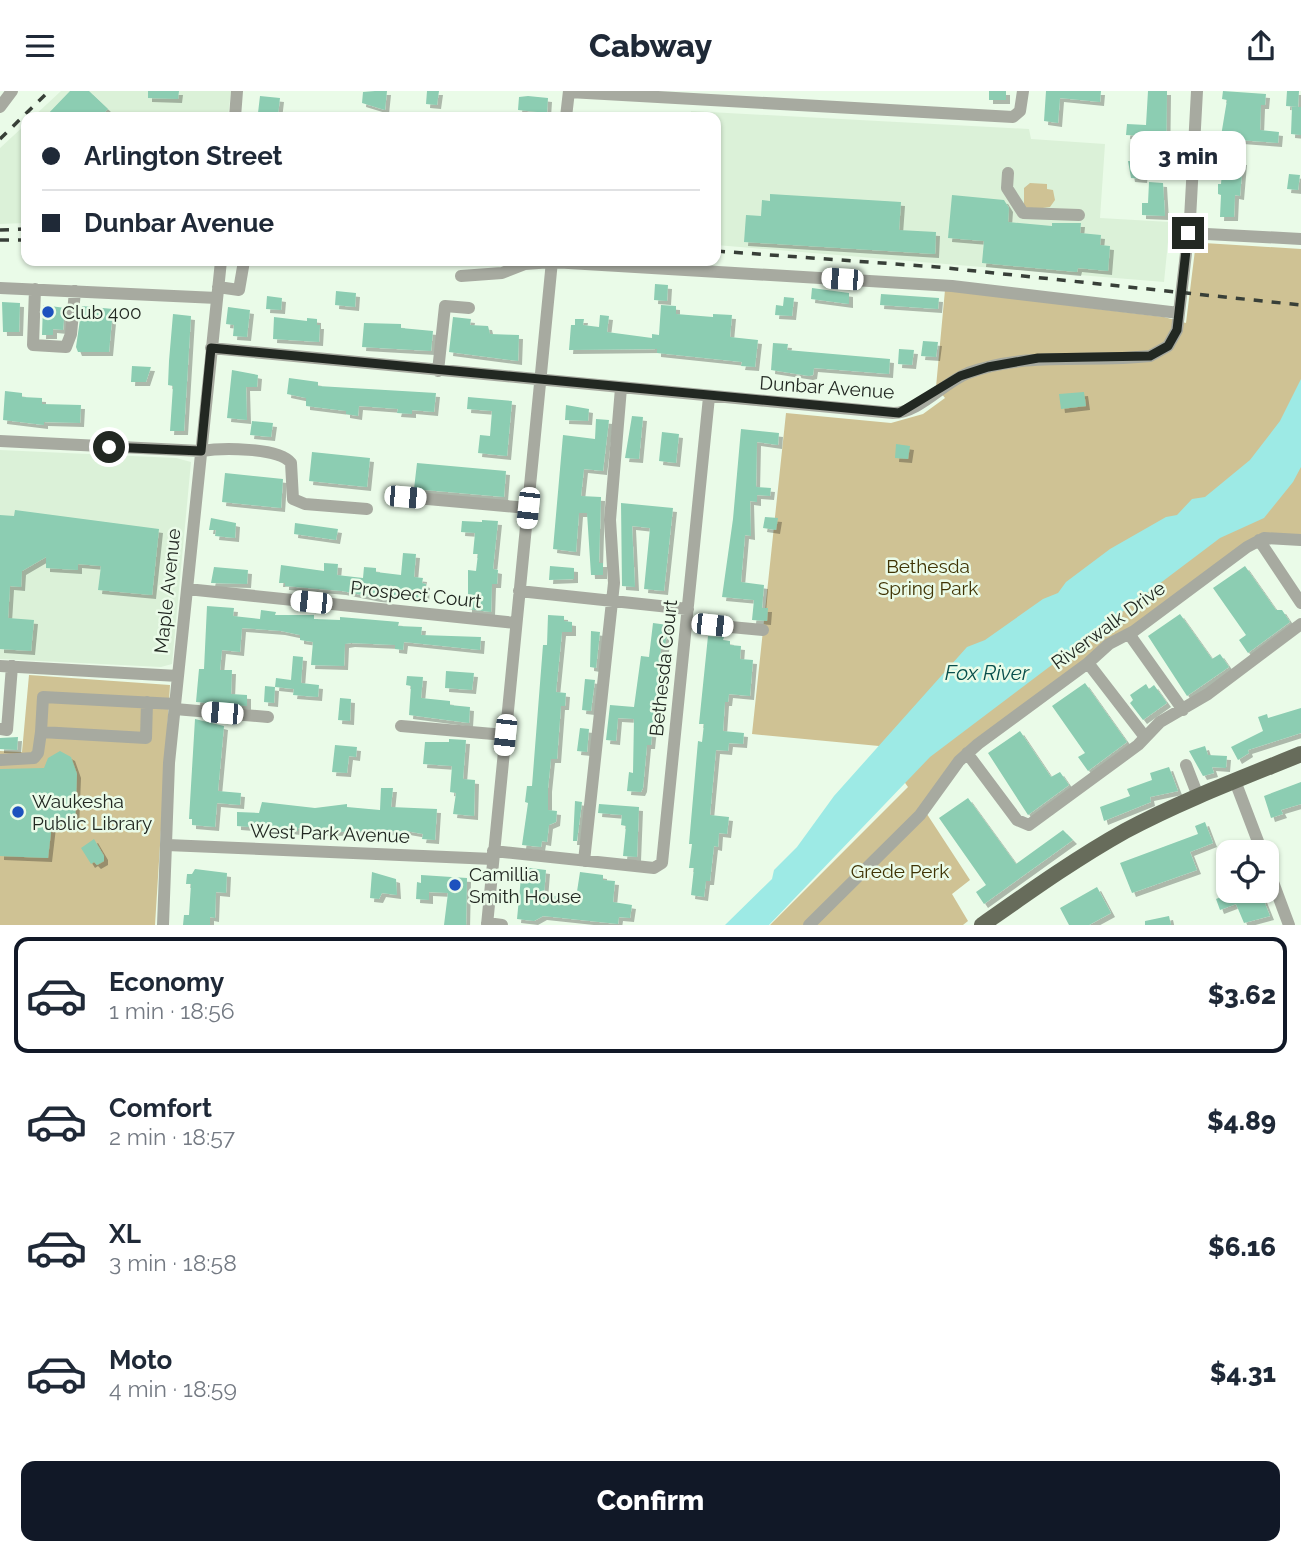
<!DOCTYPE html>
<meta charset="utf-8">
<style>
body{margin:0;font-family:Raleway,sans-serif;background:#f6f6f7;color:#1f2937;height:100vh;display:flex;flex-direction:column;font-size:26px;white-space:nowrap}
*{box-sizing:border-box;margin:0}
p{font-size:23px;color:#747a83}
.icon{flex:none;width:38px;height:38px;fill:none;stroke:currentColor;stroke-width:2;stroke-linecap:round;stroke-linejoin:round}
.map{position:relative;height:834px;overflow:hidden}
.drawer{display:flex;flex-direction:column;background:#fff;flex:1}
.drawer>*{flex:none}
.banner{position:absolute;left:21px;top:21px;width:700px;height:154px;border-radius:14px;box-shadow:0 2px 5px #0004;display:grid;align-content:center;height:154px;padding:0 21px;background:#fff}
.controls{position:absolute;left:1216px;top:749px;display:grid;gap:14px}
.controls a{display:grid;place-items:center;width:63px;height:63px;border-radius:14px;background:#fff;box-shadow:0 2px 5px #0004;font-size:35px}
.end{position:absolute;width:32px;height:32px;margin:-16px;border:9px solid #222822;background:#fff;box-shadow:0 0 0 4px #fff}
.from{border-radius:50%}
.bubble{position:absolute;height:49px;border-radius:14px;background:#fff;box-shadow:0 2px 5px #0004;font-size:23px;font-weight:800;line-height:49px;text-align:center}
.car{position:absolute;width:21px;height:42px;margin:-21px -10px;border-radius:9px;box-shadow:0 0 5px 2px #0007;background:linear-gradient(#fff 24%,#345 0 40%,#fff 0 76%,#345 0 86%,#fff 0)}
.banner b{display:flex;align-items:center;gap:24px;height:66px;font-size:26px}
.banner b+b{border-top:2px solid #e0e1e3}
.banner i{width:18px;height:18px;background:#1f2937}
ul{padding:12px 0 0;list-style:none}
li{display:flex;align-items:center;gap:21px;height:116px;margin:0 14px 10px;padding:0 7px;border:4px solid transparent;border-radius:14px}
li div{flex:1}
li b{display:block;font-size:26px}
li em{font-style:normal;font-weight:800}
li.current{border-color:#111827}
li>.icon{width:63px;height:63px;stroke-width:1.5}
.primary-button{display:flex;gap:14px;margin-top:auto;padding:14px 21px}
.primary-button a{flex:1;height:80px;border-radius:14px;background:#111827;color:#fff;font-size:28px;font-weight:800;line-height:80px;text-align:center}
header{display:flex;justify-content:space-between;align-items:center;height:91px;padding:0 21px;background:#fff;font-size:32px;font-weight:800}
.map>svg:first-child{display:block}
.built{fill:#dbf1d8}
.green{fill:#cfc294}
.water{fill:#9deae5}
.building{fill:#8ccdb2;filter:url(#shadow)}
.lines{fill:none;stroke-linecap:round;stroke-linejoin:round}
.minor{stroke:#a7aaa0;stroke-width:12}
.major{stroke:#676c5b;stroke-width:16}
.rail{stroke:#383f38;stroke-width:3.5;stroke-dasharray:9 9;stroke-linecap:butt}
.route{stroke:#222822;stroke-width:9}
.poi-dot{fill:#1d52be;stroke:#eafbe8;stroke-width:2.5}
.labels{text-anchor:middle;stroke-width:5;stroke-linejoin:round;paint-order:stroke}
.poi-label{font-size:19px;fill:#222822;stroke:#eafbe8;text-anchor:start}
.street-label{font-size:19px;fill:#222822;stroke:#eafbe8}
.park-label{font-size:19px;fill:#3f3304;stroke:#eafbe8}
.water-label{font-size:21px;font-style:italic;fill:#084f4c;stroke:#eafbe8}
</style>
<header><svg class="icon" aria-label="menu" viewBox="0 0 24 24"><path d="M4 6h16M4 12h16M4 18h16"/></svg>Cabway<svg class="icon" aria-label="share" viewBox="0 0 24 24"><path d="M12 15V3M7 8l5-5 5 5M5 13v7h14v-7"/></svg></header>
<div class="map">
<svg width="1301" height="834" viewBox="0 0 1301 834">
<defs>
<filter id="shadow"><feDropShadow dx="4" dy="4" stdDeviation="0" flood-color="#0004"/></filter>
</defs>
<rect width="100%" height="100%" fill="#eafbe8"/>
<path class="built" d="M61 0H231L228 26H33Z
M691 20 1029 38 1031 48 1105 53 1100 127 1170 131 1164 191 716 154V26H690Z
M26 33V132L0 133V57Z
M0 359 176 367 191 371 172 573 161 576 0 568Z"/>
<path class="green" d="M1030 92 1047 93V98L1053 99 1055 109 1050 116 1028 119 1024 114V97Z
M1204 152 1301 158V446L1262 444 987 641 923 717 970 789 952 803 968 830 963 834H770L908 696 879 655 752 643 786 322 891 332 923 323 945 307 936 296 945 199 1164 226 1186 232 1195 159Z
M29 584 170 594 155 834H0V660L22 661Z"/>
<path class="water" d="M1301 288V376L1293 391 1264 427 1220 447 930 666 769 834H725L772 788 774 779 797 756 834 705 967 556 985 549 1043 508 1058 502 1066 491 1110 458 1166 426 1177 424 1192 408 1205 406 1250 369 1280 330Z"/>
<path class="building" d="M70 0H89L108 18 100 26H45Z
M148 0H179L178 8 148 7Z
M375 0H387L385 19 362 12 363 1Z
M427 0H439L437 14 426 13Z
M989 0H1006V9H989Z
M1046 0H1101L1100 11 1060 7 1058 32 1044 30Z
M1148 0H1167L1166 75 1145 73 1143 88 1131 87 1128 70 1142 71 1144 45 1126 44 1127 33 1146 34Z
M1223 0 1266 3 1265 14H1261L1260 39 1279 41 1278 52 1239 49 1238 70H1243L1240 105 1235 104 1234 126H1220L1221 104 1218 103V93H1221L1224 58H1221V45L1227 9 1222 8Z
M1287 0H1299L1298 16 1286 15Z
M260 5 280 7 278 24 258 22Z
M528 5 548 7 547 22 518 19 519 6Z
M1292 16H1301V44L1291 43Z
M1289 83 1300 84 1298 99 1287 98Z
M1149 91 1163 92 1165 125 1142 124V112H1148Z
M770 103 901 111 899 139 936 141 935 163 744 151 746 124 761 125 762 109 770 110Z
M952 104 1004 109 1009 117 1008 131 1052 135V132H1081L1080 142 1101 144 1100 154 1110 155 1108 180 1078 177 1077 181 982 172 984 150 948 147Z
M655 193 668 194 667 210 654 209Z
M812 197 849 202V213L811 208Z
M336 200 356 202 355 216 335 214Z
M881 203 939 207 938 218 880 214Z
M267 205 282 207 281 219 266 218Z
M784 206 794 207 792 225 775 224 776 214 783 215Z
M2 211 20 212 19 241H3Z
M43 214 65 217 63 239 53 238V244H42Z
M661 214 676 215V223L713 226V223L732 224 730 246 758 249 755 276 741 275 742 271 657 262V258L569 259 571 234H575V228H584L583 234 599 236 600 224 609 225 607 241 652 247V243L659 244Z
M82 215 113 218 109 261H78L76 256Z
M228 216 250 219 247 246 233 245 234 234 226 233Z
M173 223 191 225 184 340H170L173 295 168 294 169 270Z
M274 226 307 230V227L317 228V234H320L319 251 273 248Z
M453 226 471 228 470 234 488 235 490 243 519 244 518 270 449 261Z
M364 232 401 233V237L433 240 431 260 362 256Z
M923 250 938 251 936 266 921 265Z
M773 252 788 253 787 259 890 268 889 283 814 277 813 284 809 285 771 279Z
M899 258 914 259 912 274 898 273Z
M132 275 151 276 146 291H131Z
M232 279 258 284 257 296H246L247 329 227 327Z
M289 287 318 291V295L436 302 434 321 412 319V323L397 322 398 318 359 315 358 325 346 323V320L306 315V307L287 303Z
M5 300 22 302V306L42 307V313L81 314 80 332 44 331V334L3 329Z
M1084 301 1086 315 1061 318 1059 303Z
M468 306 512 310 507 365 478 362 480 344 490 345 492 320 467 318Z
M566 314 589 318 588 330 565 329Z
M632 325 643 326 639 368 625 367Z
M596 328 609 329 603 380 584 378 581 405 601 406 599 472H603V484H591L587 422H579L576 461 553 458 563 344 595 348Z
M252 330 273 332 271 346 250 344Z
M741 338 779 342 778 354 757 351 756 396 771 397 770 405 757 404V411L750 410 751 445 745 444 741 491 764 494 762 517H768L767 530 752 529 754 509 722 506 733 428Z
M662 341 679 343 676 372 659 370Z
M896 353 910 355 908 368 895 367Z
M312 361 370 367 367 396 309 390Z
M417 372 506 380 504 406 414 398Z
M225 382 283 388 281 417 222 411Z
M621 412 673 417 664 500 644 498 650 437 632 435 635 496 622 495Z
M15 419 159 438 152 504 98 499 101 475 78 473V479L46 477V466L22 480 21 496 10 495 8 527 34 529 31 560 0 558V424L14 425Z
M765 426 778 427 776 439 763 437Z
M211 427 236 432 235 447 215 445 216 439H209Z
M482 429 498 430 493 478 498 479 497 493H492L491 521 468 518V479L476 480 478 463H473L475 442 461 441 462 430 482 431Z
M295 432 338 438 336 449 294 443Z
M403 462 416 463 414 486 423 487 422 492 426 493 425 508 389 504 388 508 377 507 342 500 285 495V492H279L281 474 324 480V472L338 473 337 484 363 487 364 476 376 477V481L401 484Z
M550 475 574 477V488L549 489Z
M1245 475 1276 519H1282L1290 531 1248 562 1239 549 1246 544 1213 497Z
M214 476 248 479 247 493 211 492Z
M207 515 234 517 233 525 260 528 261 519 276 521 275 524H314V528L340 529V526L399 531 398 535 422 536 421 544 481 546 480 559 404 551 403 559 395 558V554L351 552 345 553 344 575 311 574 313 551 300 549V544L281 540 242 537 240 561 222 559 220 579H232L231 603 247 604V615L196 611 199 578H204Z
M1180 523 1212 568 1220 563 1229 576 1187 605 1148 545Z
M548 524 564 525V530L572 531V541H562L556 601 566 602 565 615H561L557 668H551L548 697V719L557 720 556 731 549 734 547 751 542 750 541 756 522 754 528 712 525 711 527 695H532L543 554H547Z
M653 532 668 534 665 557H661L651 654H647L643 697 641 701 627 700 629 681 633 682 634 628 618 627 616 650 606 649 610 614 634 616 641 565 649 566Z
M591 540 600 541 596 577 590 576Z
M708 545 724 546 723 549 730 550V554L741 555 740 568 753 569 750 605 729 603 728 611H725L723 640 744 642 743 653 729 652 728 660 716 659 710 724 729 726 727 743 719 742 718 756 714 755 710 790H706L704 806 691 804 694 777H689L692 753H689L698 650 702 651 704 633H699Z
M293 565 303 566 301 592 319 594 318 606 293 604 294 598 275 596 276 587 291 589Z
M446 580 474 582 472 599 445 597Z
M407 585 423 586 421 607 450 610V614L470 616 469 632 409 624 411 595 406 594Z
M585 588 595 589 591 620 582 619Z
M1085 592 1127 651 1088 680 1078 666 1085 662 1052 615Z
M1146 593 1149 598 1154 594 1167 612 1143 629 1130 612 1133 609 1130 604Z
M265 595 275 596 274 612 264 611Z
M340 607 351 608 350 630 338 629Z
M1301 617V642L1248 659 1249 662 1238 669 1231 656 1263 640 1258 626 1267 623 1268 627Z
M195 628 224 635 218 700 241 702 240 714 217 712 215 736 192 734V728H189Z
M580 637 589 638 587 661 577 660Z
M1020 640 1051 686 1060 681 1069 694 1028 724 988 662Z
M18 646 17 659 0 658V647Z
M449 648 466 649 463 688 475 689 474 725 453 723 456 702 450 701 452 675 423 673 425 651H449Z
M335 654 357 656 356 666 349 665 347 682 332 681Z
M1205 655 1208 664 1227 665 1226 677 1212 676 1214 682 1203 685 1189 660Z
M60 660 71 666 77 683 75 734 52 733 48 767 0 765V678L44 677 48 667Z
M1169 676 1178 700 1150 706 1151 711 1104 730 1100 716 1130 705 1127 698 1152 689 1150 682Z
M1301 691V713L1281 719 1283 723 1271 727 1264 705Z
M381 697H393L391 716 437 718 435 749 422 748 423 743 406 740 324 741 298 737V740L237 735V721L259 722 262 711 315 717 347 713V716L380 719Z
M968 707 1016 773 1063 739 1073 749 984 813 976 801 986 794 939 727Z
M575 710 582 711 577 750H573Z
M599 713 639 716 637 766 623 765 626 735 621 734 622 724 598 722Z
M1205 731 1213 752 1190 761 1197 779 1132 802 1120 772 1198 743 1195 735Z
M94 748 104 765V770L97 774 94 771 91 773 81 757Z
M522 776 546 779 544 804 576 807 580 781 603 784V789L615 790 613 811 632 814 630 827 619 826 618 833 543 825 534 830 517 828Z
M195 778 227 782 226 802 216 801 215 827 210 826V834H183L184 824H189L191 793H186L187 783H192Z
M372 781 396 788 397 804 382 802 379 808 370 807Z
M421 784 467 787 466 834H444L448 802 429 801V809L416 808 417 791 421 792Z
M1097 796 1111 822 1089 834H1069L1060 817Z
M1225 800H1260L1270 825 1244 832 1236 813 1220 819 1216 808 1226 804Z
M1169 825 1171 834H1145V830Z"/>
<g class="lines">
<path class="minor" d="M569 1 1013 26 1020 20 1023 0
M0 16 12 0
M235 26 237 0
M566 26 569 0
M1008 82 1007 97 1023 122 1079 124
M1188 142 1301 148
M461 185 502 182 525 173 552 171 952 195 1179 222
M218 196 239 199 244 170
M0 197 217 207
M35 198 33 254 66 256 71 243 75 200
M211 257 893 322C919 322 943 292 968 282 1028 260 1089 272 1150 265L1168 255 1177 239 1190 128 1197 0
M438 280 445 215 469 217
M0 350 201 360C221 357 278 356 291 372L293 408 305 413 367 418
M405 406 528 417
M1259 449 1301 512
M187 498 516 532
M519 500 688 518
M687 532 763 539
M1129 543 1183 619
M1088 572 1145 646
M0 575 178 585
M147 611 146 647 41 641 43 606 175 613
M175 618 268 626
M401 635 505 644
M0 638 7 639 12 575
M967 662 1017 729 1029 734 1138 654 1160 631 1208 603 1301 533
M0 669 34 667 38 662 41 641
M1186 674 1198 705
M1235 690 1262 761
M167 754 493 768
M493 760 654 777 662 772 709 306
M584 770 614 492 610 429 621 297
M1267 775 1289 834
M487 832 502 834
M163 834 169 672 221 170
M487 834 552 170
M809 834 920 724 959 670 978 653 1088 572 1109 553 1134 540 1247 456 1264 447 1301 449"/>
<path class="major" d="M982 834C1029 801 1075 768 1125 740 1181 710 1242 687 1301 663"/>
<path class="rail" d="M0 48 49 0
M0 139 26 138
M0 149H26
M716 160 937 176 1301 214"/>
</g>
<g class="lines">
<path class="route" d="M109 356 201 360 211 257 899 322 960 285 988 276 1038 267 1150 265 1168 255 1177 239 1188 142"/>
</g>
<g class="poi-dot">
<circle cx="48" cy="221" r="7"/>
<circle cx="18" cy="721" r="7"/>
<circle cx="455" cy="794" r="7"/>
</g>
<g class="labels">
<g class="poi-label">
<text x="62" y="228">Club 400</text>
<text x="32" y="717">Waukesha<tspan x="32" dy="22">Public Library</tspan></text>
<text x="469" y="790">Camillia<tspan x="469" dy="22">Smith House</tspan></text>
</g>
<g class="street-label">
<text transform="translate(827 296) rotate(4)" y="7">Dunbar Avenue</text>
<text transform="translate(167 500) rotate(-84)" y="7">Maple Avenue</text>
<text transform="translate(416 503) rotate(6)" y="7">Prospect Court</text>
<text transform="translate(1108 534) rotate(-36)" y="7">Riverwalk Drive</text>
<text transform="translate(663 577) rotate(-84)" y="7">Bethesda Court</text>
<text transform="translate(330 742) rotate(2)" y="7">West Park Avenue</text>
</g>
<g class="park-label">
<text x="928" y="482">Bethesda<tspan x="928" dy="22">Spring Park</tspan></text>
<text x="900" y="787">Grede Perk</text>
</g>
<g class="water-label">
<text x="987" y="589">Fox River</text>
</g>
</g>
</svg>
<div class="controls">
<a><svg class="icon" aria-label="locate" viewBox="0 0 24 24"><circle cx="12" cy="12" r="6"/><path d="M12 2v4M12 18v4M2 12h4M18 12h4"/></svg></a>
</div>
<i class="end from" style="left:109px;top:356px"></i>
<i class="end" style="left:1188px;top:142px"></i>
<div class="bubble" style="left:1130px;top:40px;width:116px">3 min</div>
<i class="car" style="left:842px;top:188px;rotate:274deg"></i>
<i class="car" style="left:405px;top:406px;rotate:95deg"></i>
<i class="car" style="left:528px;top:417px;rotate:186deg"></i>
<i class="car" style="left:311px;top:511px;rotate:276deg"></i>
<i class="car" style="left:712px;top:534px;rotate:96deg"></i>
<i class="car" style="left:222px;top:622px;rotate:275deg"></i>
<i class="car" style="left:505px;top:644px;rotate:186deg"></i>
<div class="banner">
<b><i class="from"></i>Arlington Street</b>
<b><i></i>Dunbar Avenue</b>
</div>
</div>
<section class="drawer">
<ul>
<li class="current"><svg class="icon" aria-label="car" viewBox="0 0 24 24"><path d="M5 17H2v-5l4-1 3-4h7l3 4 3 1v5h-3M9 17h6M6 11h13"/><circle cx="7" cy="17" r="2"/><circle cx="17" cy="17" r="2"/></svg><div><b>Economy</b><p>1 min · 18:56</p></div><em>$3.62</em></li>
<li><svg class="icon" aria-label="car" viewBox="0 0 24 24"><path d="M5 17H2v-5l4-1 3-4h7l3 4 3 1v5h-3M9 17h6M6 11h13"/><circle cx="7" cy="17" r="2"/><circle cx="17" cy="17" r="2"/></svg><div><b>Comfort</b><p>2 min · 18:57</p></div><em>$4.89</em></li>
<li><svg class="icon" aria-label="car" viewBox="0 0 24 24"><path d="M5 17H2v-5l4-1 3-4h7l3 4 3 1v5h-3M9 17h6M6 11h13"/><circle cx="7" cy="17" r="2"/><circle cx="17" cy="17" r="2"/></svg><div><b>XL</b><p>3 min · 18:58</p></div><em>$6.16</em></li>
<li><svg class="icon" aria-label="car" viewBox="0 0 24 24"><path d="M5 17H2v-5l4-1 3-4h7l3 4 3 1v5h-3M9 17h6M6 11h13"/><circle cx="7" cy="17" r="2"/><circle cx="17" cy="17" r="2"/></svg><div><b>Moto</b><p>4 min · 18:59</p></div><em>$4.31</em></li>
</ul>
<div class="primary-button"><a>Confirm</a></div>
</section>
